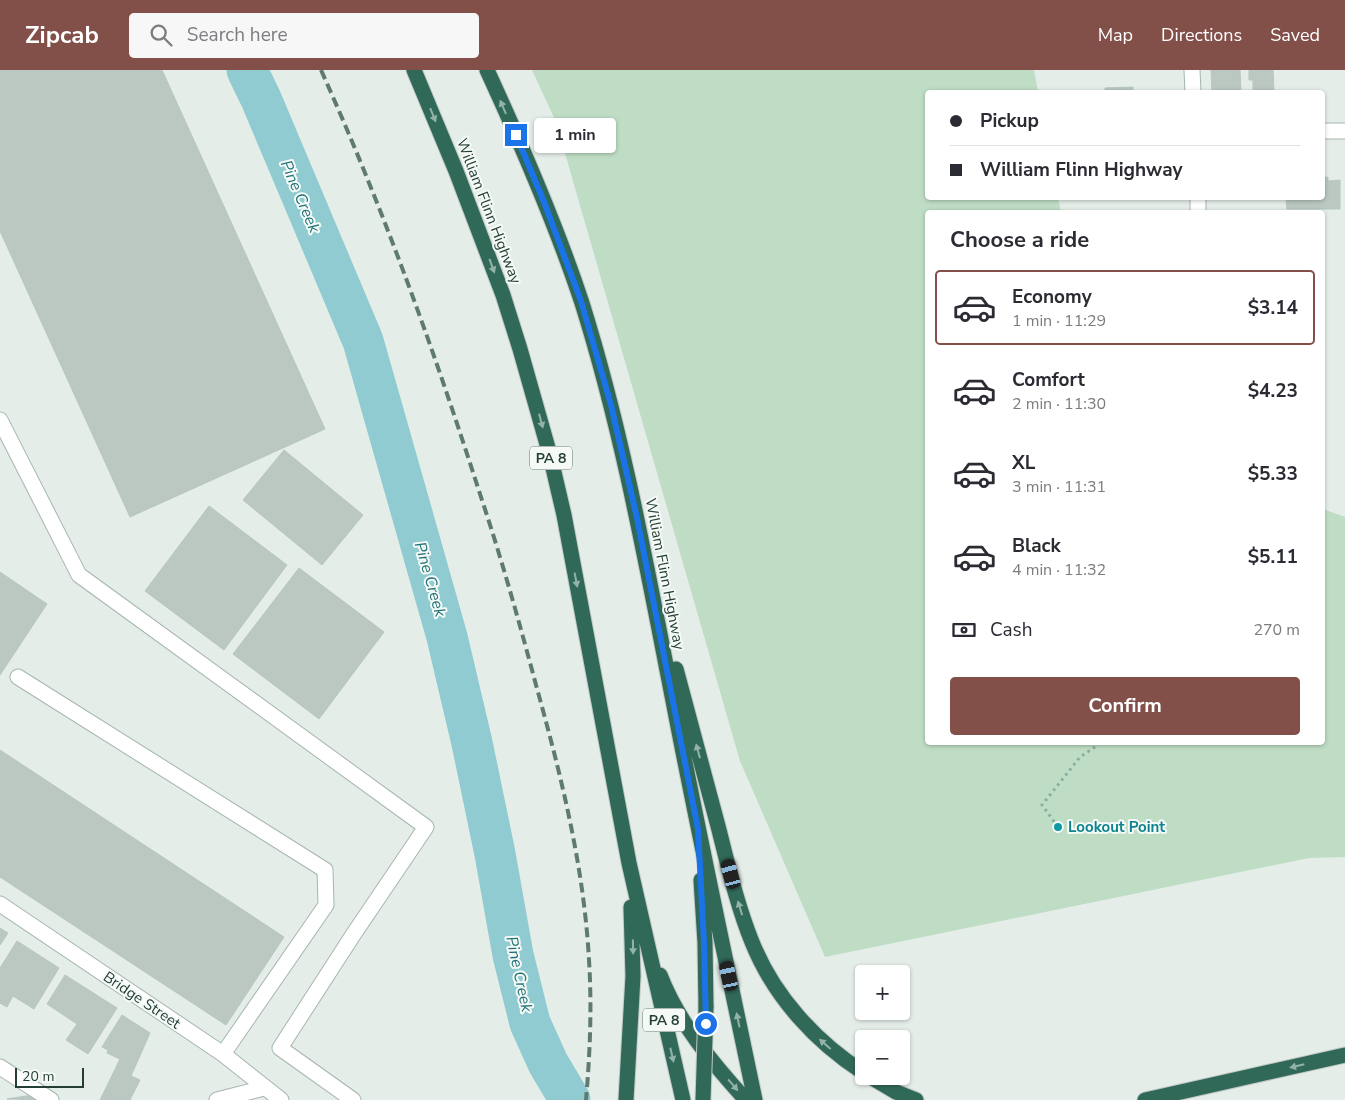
<!DOCTYPE html>
<meta charset="utf-8">
<style>
body{margin:0;font-family:"Nunito Sans",sans-serif;background:#f7f7f7;color:#2b2b33;height:100vh;display:flex;flex-direction:column;font-size:19px;white-space:nowrap}
*{box-sizing:border-box;margin:0}
p{font-size:16px;color:#7c7c81}
.icon{flex:none;width:28px;height:28px;fill:none;stroke:currentColor;stroke-width:2;stroke-linecap:round;stroke-linejoin:round}
.map{position:relative;flex:1;overflow:hidden}
.details{position:absolute;left:925px;top:140px;width:400px;height:535px;display:flex;flex-direction:column;background:#fff;border-radius:5px;box-shadow:0 1px 4px #0004}
.details>*{flex:none}
.banner{position:absolute;left:925px;top:20px;width:400px;height:110px;border-radius:5px;box-shadow:0 1px 4px #0004;display:grid;align-content:center;height:110px;padding:0 25px;background:#fff}
.tools{position:absolute;left:855px;top:895px;display:grid;gap:10px}
.tools a{display:grid;place-items:center;width:55px;height:55px;border-radius:5px;background:#fff;box-shadow:0 1px 4px #0004;font-size:25px}
.scale{position:absolute;left:15px;bottom:12px;width:69px;box-sizing:border-box;padding-left:5px;border:2px solid #243e35;border-top:0;font-size:14px;line-height:18px;white-space:nowrap;color:#243e35;-webkit-text-stroke:4px #f5faf7;paint-order:stroke}
.end{position:absolute;width:22px;height:22px;margin:-11px;border:6px solid #1a73e8;background:#fff;box-shadow:0 0 0 2px #fff}
.from{border-radius:50%}
.bubble{position:absolute;height:35px;border-radius:5px;background:#fff;box-shadow:0 1px 4px #0004;font-size:16px;font-weight:700;line-height:35px;text-align:center}
.car{position:absolute;width:15px;height:30px;margin:-15px -8px;border-radius:6px;box-shadow:0 0 4px 1px #0007;background:linear-gradient(#222 24%,#8ab4d8 0 40%,#222 0 76%,#8ab4d8 0 86%,#222 0)}
.banner b{display:flex;align-items:center;gap:18px;height:48px;font-size:19px}
.banner b+b{border-top:1px solid #e1e1e2}
.banner i{width:12px;height:12px;background:#2b2b33}
ul{padding:0;list-style:none}
li{display:flex;align-items:center;gap:15px;height:75px;margin:0 10px 8px;padding:0 15px;border:2px solid transparent;border-radius:5px}
li div{flex:1}
li b{display:block;font-size:19px}
li em{font-style:normal;font-weight:700}
li.active{border-color:#824f49}
li>.icon{width:45px;height:45px;stroke-width:1.5}
h2{padding:0 25px;font-size:22px;line-height:60px}
.pay{display:flex;align-items:center;gap:12px;height:55px;padding:0 25px;font-size:19px}
.pay p{margin-inline-start:auto}
.button{display:flex;gap:10px;margin-top:auto;padding:10px 25px}
.button a{flex:1;height:58px;border-radius:5px;background:#824f49;color:#fff;font-size:20px;font-weight:700;line-height:58px;text-align:center}
header{display:flex;align-items:center;gap:30px;box-sizing:border-box;height:70px;padding:0 25px;background:#824f49;color:#fff}
header strong{font-size:24px}
nav{display:flex;gap:28px;margin-inline-start:auto;font-size:18px}
.search{width:350px;height:45px;background:#f7f7f7;display:flex;align-items:center;gap:12px;box-sizing:border-box;padding:0 18px;border-radius:5px;color:#7c7c81;font-size:19px}
.map>svg:first-child{display:block}
.green{fill:#beddc4}
.lines{fill:none;stroke-linecap:round;stroke-linejoin:round}
.river{stroke:#8fcbd0;stroke-width:41}
.building{fill:#bac8c1;stroke:#b7c7bf}
.minor-casing{stroke:#a7b5af;stroke-width:17}
.highway-casing{stroke:#c2c9c6;stroke-width:17}
.path{stroke:#86af9f;stroke-width:3;stroke-dasharray:2.5 4;stroke-linecap:butt}
.minor{stroke:#fff;stroke-width:15}
.highway{stroke:#316959;stroke-width:15}
.rail{stroke:#5f7a70;stroke-width:4;stroke-dasharray:10 5;stroke-linecap:butt}
.highway-bridge-casing{stroke:#c2c9c6;stroke-width:17;stroke-linecap:butt}
.highway-bridge{stroke:#316959;stroke-width:15}
.oneway{fill:#93b2a8}
.route{stroke:#1a73e8;stroke-width:6}
.culture-dot{fill:#0f9aa8;stroke:#f5faf7;stroke-width:2}
.labels{text-anchor:middle;stroke-width:4;stroke-linejoin:round;paint-order:stroke}
.shield{fill:#f5faf7;stroke:#63766f;stroke-width:1}
.shield-label{font-size:14px;font-weight:bold;fill:#243e35}
.street-label{font-size:15px;fill:#243e35;stroke:#f5faf7}
.culture-label{font-size:15px;font-weight:bold;fill:#0d838f;stroke:#f5faf7;text-anchor:start}
.water-label{font-size:16px;font-style:italic;fill:#207178;stroke:#f5faf7}
</style>
<header>
<strong>Zipcab</strong>
<div class="search"><svg class="icon" aria-label="search" viewBox="0 0 24 24"><circle cx="10" cy="10" r="6"/><path d="M15 15l6 6"/></svg>Search here</div>
<nav><a>Map</a><a>Directions</a><a>Saved</a></nav>
</header>
<div class="map">
<svg width="1345" height="1030" viewBox="0 0 1345 1030">
<rect width="100%" height="100%" fill="#e4ede8"/>
<path class="green" d="M532 0H1034L1038 22H928V128H1058L1061 142H928V672H1322L1323 439 1345 447V787L1309 788 825 887 740 691 556 52Z"/>
<g class="lines">
<path class="river" d="M247 0 261 29 363 271 447 567 472 673 495 784 513 885 530 953 548 993 570 1030"/>
</g>
<path class="building" d="M0 0H162L325 359 130 447 0 161Z
M1211 0H1240L1241 22H1212Z
M1249 0H1273L1274 22H1253V10H1249Z
M1133 17V22H1105V18Z
M1328 107V111L1340 110V139H1287L1286 128H1322V108Z
M284 380 363 445 322 495 243 430Z
M209 436 287 495 224 580 145 521Z
M299 498 384 562 319 649 233 584Z
M0 502 47 534 0 605Z
M0 680 284 867 226 955 0 807Z
M0 858 8 863 0 875Z
M17 871 59 898 34 939 13 926 7 937 0 933V898Z
M65 905 117 938 88 984 66 970 77 954 47 934Z
M122 945 150 963 131 1006 140 1010 130 1030H100L120 989 107 983 108 980 102 977Z
M39 1024 49 1030 7 1029Z"/>
<g class="lines">
<defs>
<path id="minor" d="M1192 0 1193 22
M1322 61H1345
M1198 128V142
M0 350 79 505 426 757 353 865 280 978 353 1030
M18 607 325 800 326 835 223 984
M0 834 223 984 281 1030
M0 997 51 1030
M217 1030 264 1018"/>
<path id="highway" d="M414 0 456 101 503 225 520 279 550 385 564 445 629 793 683 1030
M487 0C522 76 556 154 582 233 624 367 648 504 675 641 700 771 728 900 755 1030
M676 599C690 651 704 704 718 756 728 795 737 835 752 872 774 927 816 972 864 1003
M701 810 705 873 706 937
M660 905C678 952 713 994 746 1030
M869 1006 896 1022 916 1030
M626 1030 633 906 631 837
M1145 1030 1345 985"/>
</defs>
<use href="#minor" class="minor-casing"/>
<use href="#highway" class="highway-casing"/>
<path class="path" d="M1058 757 1042 735 1080 687 1098 675 1099 672"/>
<use href="#minor" class="minor"/>
<use href="#highway" class="highway"/>
<path class="rail" d="M321 0C383 138 434 280 480 424 501 487 519 551 536 615 561 705 584 797 589 890 592 937 590 983 586 1030"/>
<defs>
<path id="highway-bridge" d="M703 1030 706 937"/>
</defs>
<use href="#highway-bridge" class="highway-bridge-casing"/>
<use href="#highway-bridge" class="highway-bridge"/>
</g>
<defs><path id="oneway-solid" d="M-6-.8H1V-3.2L6.5 0L1 3.2V.8H-6Z" transform="scale(1.25)"/></defs>
<g class="oneway">
<use href="#oneway-solid" transform="translate(503 37) rotate(-113)"/>
<use href="#oneway-solid" transform="translate(433 45) rotate(68)"/>
<use href="#oneway-solid" transform="translate(492 196) rotate(70)"/>
<use href="#oneway-solid" transform="translate(541 351) rotate(75)"/>
<use href="#oneway-solid" transform="translate(576 510) rotate(79)"/>
<use href="#oneway-solid" transform="translate(698 681) rotate(-105)"/>
<use href="#oneway-solid" transform="translate(740 838) rotate(-107)"/>
<use href="#oneway-solid" transform="translate(633 877) rotate(89)"/>
<use href="#oneway-solid" transform="translate(738 950) rotate(-102)"/>
<use href="#oneway-solid" transform="translate(825 974) rotate(-139)"/>
<use href="#oneway-solid" transform="translate(672 985) rotate(77)"/>
<use href="#oneway-solid" transform="translate(1297 996) rotate(167)"/>
<use href="#oneway-solid" transform="translate(733 1015) rotate(49)"/>
</g>
<g class="lines">
<path class="route" d="M516 65 544 132 581 231 611 335 637 448 698 759 704 873 706 954"/>
</g>
<circle class="culture-dot" cx="1058" cy="757" r="5"/>
<g class="labels">
<g class="shield">
<rect x="530" y="376.5" width="42" height="23" rx="4"/>
<rect x="643" y="938.5" width="42" height="23" rx="4"/>
</g>
<g class="shield-label">
<text x="551" y="393">PA 8</text>
<text x="664" y="955">PA 8</text>
</g>
<g class="street-label">
<text transform="translate(489 141) rotate(69)" y="5">William Flinn Highway</text>
<text transform="translate(665 504) rotate(79)" y="5">William Flinn Highway</text>
<text transform="translate(142 930) rotate(34)" y="5">Bridge Street</text>
</g>
<g class="culture-label">
<text x="1068" y="762">Lookout Point</text>
</g>
<g class="water-label">
<text transform="translate(301 126) rotate(67)" y="6">Pine Creek</text>
<text transform="translate(431 509) rotate(74)" y="6">Pine Creek</text>
<text transform="translate(520 904) rotate(78)" y="6">Pine Creek</text>
</g>
</g>
</svg>
<div class="tools">
<a>+</a>
<a>−</a>
</div>
<div class="scale">20 m</div>
<i class="end from" style="left:706px;top:954px"></i>
<i class="end" style="left:516px;top:65px"></i>
<div class="bubble" style="left:534px;top:48px;width:82px">1 min</div>
<i class="car" style="left:731px;top:804px;rotate:345deg"></i>
<i class="car" style="left:729px;top:906px;rotate:348deg"></i>
<div class="banner">
<b><i class="from"></i>Pickup</b>
<b><i></i>William Flinn Highway</b>
</div>
<section class="details">
<h2>Choose a ride</h2>
<ul>
<li class="active"><svg class="icon" aria-label="car" viewBox="0 0 24 24"><path d="M5 17H2v-5l4-1 3-4h7l3 4 3 1v5h-3M9 17h6M6 11h13"/><circle cx="7" cy="17" r="2"/><circle cx="17" cy="17" r="2"/></svg><div><b>Economy</b><p>1 min · 11:29</p></div><em>$3.14</em></li>
<li><svg class="icon" aria-label="car" viewBox="0 0 24 24"><path d="M5 17H2v-5l4-1 3-4h7l3 4 3 1v5h-3M9 17h6M6 11h13"/><circle cx="7" cy="17" r="2"/><circle cx="17" cy="17" r="2"/></svg><div><b>Comfort</b><p>2 min · 11:30</p></div><em>$4.23</em></li>
<li><svg class="icon" aria-label="car" viewBox="0 0 24 24"><path d="M5 17H2v-5l4-1 3-4h7l3 4 3 1v5h-3M9 17h6M6 11h13"/><circle cx="7" cy="17" r="2"/><circle cx="17" cy="17" r="2"/></svg><div><b>XL</b><p>3 min · 11:31</p></div><em>$5.33</em></li>
<li><svg class="icon" aria-label="car" viewBox="0 0 24 24"><path d="M5 17H2v-5l4-1 3-4h7l3 4 3 1v5h-3M9 17h6M6 11h13"/><circle cx="7" cy="17" r="2"/><circle cx="17" cy="17" r="2"/></svg><div><b>Black</b><p>4 min · 11:32</p></div><em>$5.11</em></li>
</ul>
<div class="pay"><svg class="icon" aria-label="cash" viewBox="0 0 24 24"><path d="M3 7h18v10H3z"/><circle cx="12" cy="12" r="2"/></svg>Cash<p>270 m</p></div>
<div class="button"><a>Confirm</a></div>
</section>
</div>
